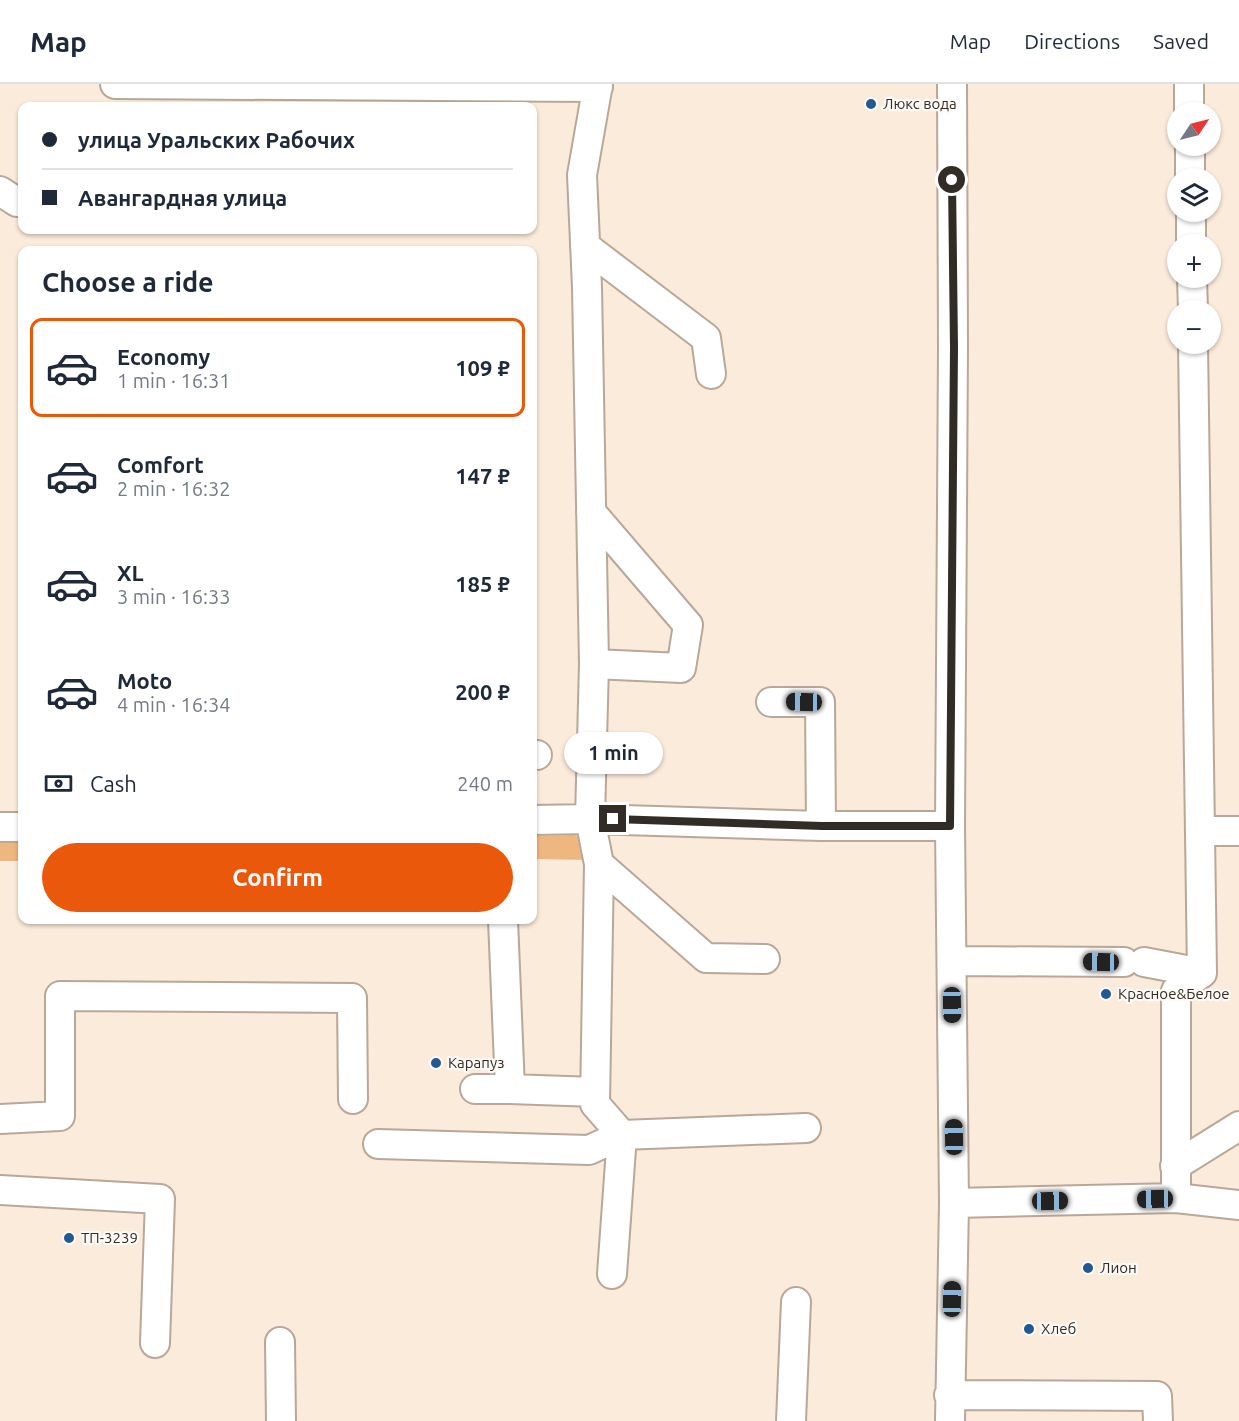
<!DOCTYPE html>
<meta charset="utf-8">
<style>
body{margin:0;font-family:Ubuntu,sans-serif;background:#f6f6f7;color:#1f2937;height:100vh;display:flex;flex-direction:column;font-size:22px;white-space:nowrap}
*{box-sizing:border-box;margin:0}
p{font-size:20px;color:#747a83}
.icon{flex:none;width:33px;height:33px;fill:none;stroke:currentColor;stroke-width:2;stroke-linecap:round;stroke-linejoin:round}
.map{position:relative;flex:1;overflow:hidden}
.panel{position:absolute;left:18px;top:162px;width:519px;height:678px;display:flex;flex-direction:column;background:#fff;border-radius:12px;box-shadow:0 2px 4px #0004}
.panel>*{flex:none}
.hud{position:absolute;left:18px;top:18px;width:519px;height:132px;border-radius:12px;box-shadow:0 2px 4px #0004;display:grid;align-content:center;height:132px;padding:0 24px;background:#fff}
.needle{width:39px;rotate:55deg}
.fabs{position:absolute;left:1167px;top:18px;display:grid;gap:12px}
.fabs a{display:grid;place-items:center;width:54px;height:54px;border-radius:50%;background:#fff;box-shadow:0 2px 4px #0004;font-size:30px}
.end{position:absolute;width:27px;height:27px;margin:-14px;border:8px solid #322c26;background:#fff;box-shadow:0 0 0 3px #fff}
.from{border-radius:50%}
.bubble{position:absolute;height:42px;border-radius:21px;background:#fff;box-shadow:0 2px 4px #0004;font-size:20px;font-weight:600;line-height:42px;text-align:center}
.car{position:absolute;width:18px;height:36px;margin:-18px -9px;border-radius:8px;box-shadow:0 0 4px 2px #0007;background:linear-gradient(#222 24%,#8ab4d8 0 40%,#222 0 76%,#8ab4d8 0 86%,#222 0)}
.hud b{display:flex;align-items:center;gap:21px;height:57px;font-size:22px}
.hud b+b{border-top:2px solid #e0e1e3}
.hud i{width:15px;height:15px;background:#1f2937}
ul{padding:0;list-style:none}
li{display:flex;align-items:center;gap:18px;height:99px;margin:0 12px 9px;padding:0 12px;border:3px solid transparent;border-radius:12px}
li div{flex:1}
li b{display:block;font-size:22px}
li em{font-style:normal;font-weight:600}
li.active{border-color:#ea580c}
li>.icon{width:54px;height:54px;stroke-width:1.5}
h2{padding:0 24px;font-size:27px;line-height:72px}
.pay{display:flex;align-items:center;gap:15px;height:66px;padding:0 24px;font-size:22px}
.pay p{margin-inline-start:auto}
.action{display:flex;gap:12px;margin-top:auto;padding:12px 24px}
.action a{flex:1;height:69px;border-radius:36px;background:#ea580c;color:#fff;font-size:24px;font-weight:600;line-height:69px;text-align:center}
header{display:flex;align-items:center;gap:36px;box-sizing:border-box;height:84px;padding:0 30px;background:#fff;border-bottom:2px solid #e0e1e3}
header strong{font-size:28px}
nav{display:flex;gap:33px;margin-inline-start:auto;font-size:21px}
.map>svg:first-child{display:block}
.green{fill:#eeb780}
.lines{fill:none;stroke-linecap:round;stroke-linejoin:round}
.minor-casing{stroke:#b7a899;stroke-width:32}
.minor{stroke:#fff;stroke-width:28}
.route{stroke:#322c26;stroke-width:8}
.poi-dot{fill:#225991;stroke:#fefaf7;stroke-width:2}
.labels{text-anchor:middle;stroke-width:4.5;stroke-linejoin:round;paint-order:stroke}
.poi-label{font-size:15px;fill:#322c26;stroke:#fefaf7;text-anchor:start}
</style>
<header>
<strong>Map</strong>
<nav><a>Map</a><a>Directions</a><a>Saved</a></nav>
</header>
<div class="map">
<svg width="1239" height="1337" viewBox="0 0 1239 1337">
<rect width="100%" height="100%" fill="#fbebdb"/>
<path class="green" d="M575 751 588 760 587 776 533 775 532 752Z
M19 755V777H0V756Z"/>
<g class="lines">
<defs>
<path id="minor" d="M115 0 598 3
M598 0 582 91 587 203 594 580 590 735 599 780 595 1020 622 1051 612 1190
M1189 0V28
M1190 62V94
M0 107 17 118
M1191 128V160
M585 162 706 254 711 290
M1192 194 1193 226
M591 428 688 541 681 584 594 580
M771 618H820L821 742
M532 671H537
M532 736 590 735 821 742H950
M0 743H22
M1201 747H1239
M599 780 706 874 765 875
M952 877 1124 878
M1144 878 1202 889
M475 1005H510L503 836
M510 1005 595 1008
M0 1035 60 1032V912L352 914 353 1015
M378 1060 589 1066 622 1051 806 1044
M1175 1082 1239 1042
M0 1106 160 1115 155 1259
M1176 1114V907L1202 889 1193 260
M954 1119 1176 1114 1239 1121
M280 1258 281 1337
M949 1311 1157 1312 1158 1337
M791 1337 796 1218
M950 1337 954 1119 950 742 953 263 952 0"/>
</defs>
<use href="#minor" class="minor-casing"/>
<use href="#minor" class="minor"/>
</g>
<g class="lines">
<path class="route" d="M613 735 822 742H950L954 263 952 96"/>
</g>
<g class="poi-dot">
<circle cx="871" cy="20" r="6"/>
<circle cx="1106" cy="910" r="6"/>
<circle cx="436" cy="979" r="6"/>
<circle cx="69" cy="1154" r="6"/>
<circle cx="1088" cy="1184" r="6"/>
<circle cx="1029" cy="1245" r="6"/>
</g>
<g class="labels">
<g class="poi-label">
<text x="883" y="25">Люкс вода</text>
<text x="1118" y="915">Красное&amp;Белое</text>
<text x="448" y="984">Карапуз</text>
<text x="81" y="1159">ТП-3239</text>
<text x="1100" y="1189">Лион</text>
<text x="1041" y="1250">Хлеб</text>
</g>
</g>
</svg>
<div class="fabs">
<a><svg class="needle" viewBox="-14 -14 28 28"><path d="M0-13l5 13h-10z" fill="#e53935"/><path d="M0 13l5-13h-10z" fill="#747a83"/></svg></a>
<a><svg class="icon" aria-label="layers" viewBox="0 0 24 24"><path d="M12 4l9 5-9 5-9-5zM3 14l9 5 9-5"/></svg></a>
<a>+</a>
<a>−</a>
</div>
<i class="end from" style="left:952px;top:96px"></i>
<i class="end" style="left:613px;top:735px"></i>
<div class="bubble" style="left:564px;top:648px;width:99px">1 min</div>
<i class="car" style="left:804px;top:618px;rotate:271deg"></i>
<i class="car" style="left:1101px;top:878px;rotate:271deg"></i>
<i class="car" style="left:952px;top:921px;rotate:179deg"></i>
<i class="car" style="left:954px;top:1053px;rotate:359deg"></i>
<i class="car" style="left:1155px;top:1115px;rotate:269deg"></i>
<i class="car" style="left:1050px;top:1117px;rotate:89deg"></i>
<i class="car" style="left:952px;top:1215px;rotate:1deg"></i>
<div class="hud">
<b><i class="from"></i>улица Уральских Рабочих</b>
<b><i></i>Авангардная улица</b>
</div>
<section class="panel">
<h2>Choose a ride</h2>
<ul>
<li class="active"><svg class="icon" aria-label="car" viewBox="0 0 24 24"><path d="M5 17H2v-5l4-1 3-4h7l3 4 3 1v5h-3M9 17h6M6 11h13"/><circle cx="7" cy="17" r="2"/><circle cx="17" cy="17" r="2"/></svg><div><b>Economy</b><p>1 min · 16:31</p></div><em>109 ₽</em></li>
<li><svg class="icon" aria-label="car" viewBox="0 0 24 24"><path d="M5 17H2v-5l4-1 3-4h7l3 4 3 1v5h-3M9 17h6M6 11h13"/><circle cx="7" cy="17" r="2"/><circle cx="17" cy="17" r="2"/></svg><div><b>Comfort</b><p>2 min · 16:32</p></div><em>147 ₽</em></li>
<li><svg class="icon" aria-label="car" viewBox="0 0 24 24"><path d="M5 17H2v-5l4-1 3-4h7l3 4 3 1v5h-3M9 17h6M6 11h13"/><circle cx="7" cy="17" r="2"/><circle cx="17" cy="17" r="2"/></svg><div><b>XL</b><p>3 min · 16:33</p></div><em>185 ₽</em></li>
<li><svg class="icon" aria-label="car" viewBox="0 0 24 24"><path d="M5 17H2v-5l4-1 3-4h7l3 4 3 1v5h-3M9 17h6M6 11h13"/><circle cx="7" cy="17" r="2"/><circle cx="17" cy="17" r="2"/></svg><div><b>Moto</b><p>4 min · 16:34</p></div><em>200 ₽</em></li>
</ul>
<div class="pay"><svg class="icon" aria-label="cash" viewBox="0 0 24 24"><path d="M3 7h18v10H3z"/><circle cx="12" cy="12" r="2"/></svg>Cash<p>240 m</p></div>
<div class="action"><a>Confirm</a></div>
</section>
</div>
